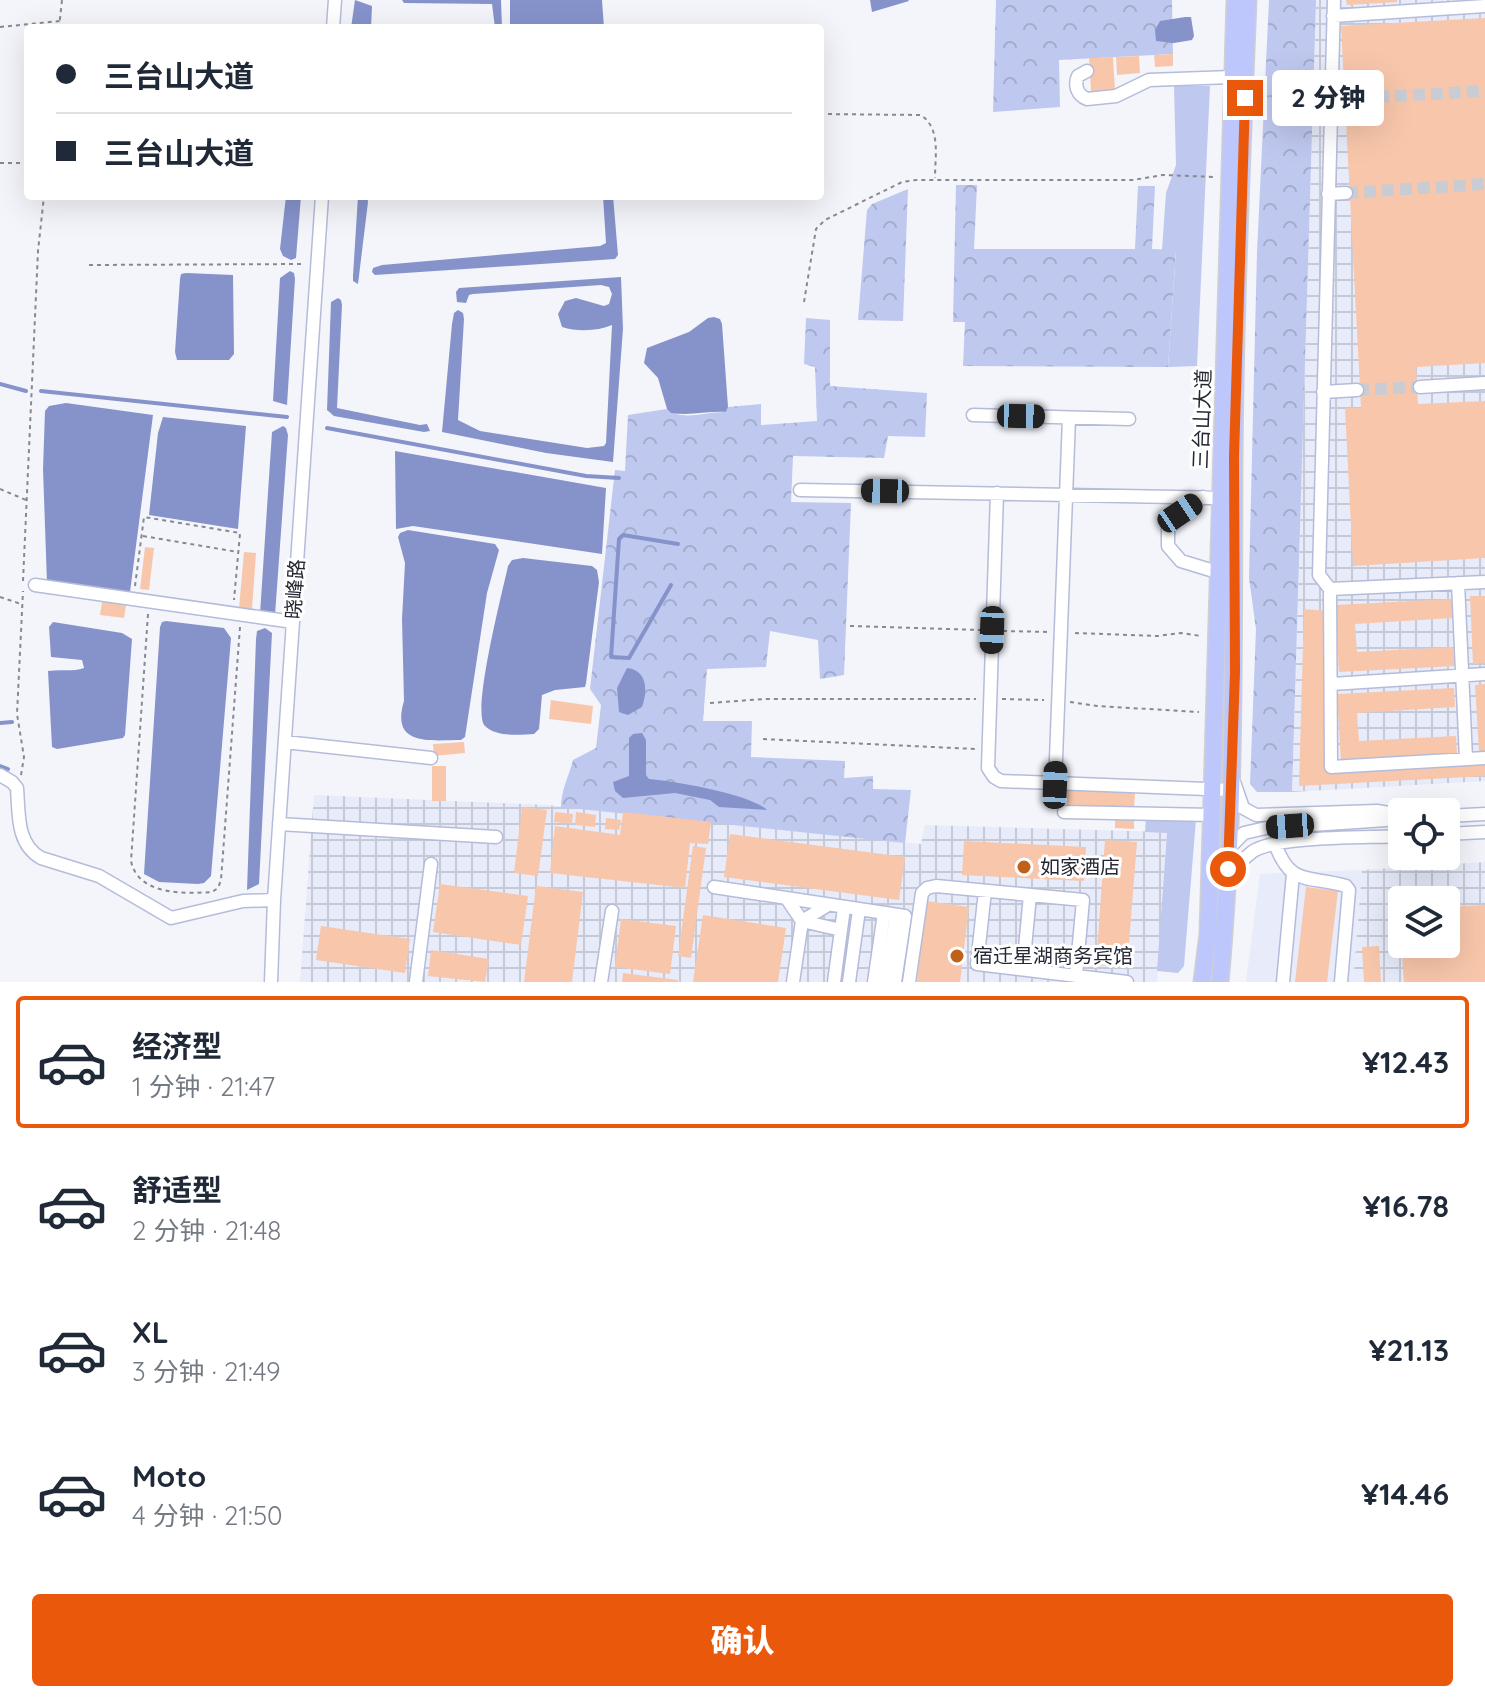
<!DOCTYPE html>
<html lang="zh">
<meta charset="utf-8">
<style>
body{margin:0;font-family:Quicksand,"Noto Sans SC",sans-serif;background:#f2f2f3;color:#1f2937;height:100vh;display:flex;flex-direction:column;font-size:30px;white-space:nowrap}
*{box-sizing:border-box;margin:0}
p{font-size:26px;color:#747a83}
.icon{flex:none;width:44px;height:44px;fill:none;stroke:currentColor;stroke-width:2;stroke-linecap:round;stroke-linejoin:round}
.map{position:relative;height:982px;overflow:hidden}
.details{display:flex;flex-direction:column;background:#fff;flex:1}
.details>*{flex:none}
.guide{position:absolute;left:24px;top:24px;width:800px;height:176px;border-radius:8px;box-shadow:0 8px 32px #0002;display:grid;align-content:center;height:176px;padding:0 32px;background:#fff}
.controls{position:absolute;left:1388px;top:798px;display:grid;gap:16px}
.controls a{display:grid;place-items:center;width:72px;height:72px;border-radius:8px;background:#fff;box-shadow:0 8px 32px #0002;font-size:40px}
.end{position:absolute;width:36px;height:36px;margin:-18px;border:10px solid #ea580c;background:#fff;box-shadow:0 0 0 4px #fff}
.from{border-radius:50%}
.bubble{position:absolute;height:56px;border-radius:8px;background:#fff;box-shadow:0 8px 32px #0002;font-size:26px;font-weight:800;line-height:56px;text-align:center}
.car{position:absolute;width:24px;height:48px;margin:-24px -12px;border-radius:10px;box-shadow:0 0 6px 2px #0007;background:linear-gradient(#222 24%,#8ab4d8 0 40%,#222 0 76%,#8ab4d8 0 86%,#222 0)}
.guide b{display:flex;align-items:center;gap:28px;height:76px;font-size:30px}
.guide b+b{border-top:2px solid #e0e1e3}
.guide i{width:20px;height:20px;background:#1f2937}
ul{padding:14px 0 0;list-style:none}
li{display:flex;align-items:center;gap:24px;height:132px;margin:0 16px 12px;padding:0 16px;border:4px solid transparent;border-radius:8px}
li div{flex:1}
li b{display:block;font-size:30px}
li em{font-style:normal;font-weight:800}
li.active{border-color:#ea580c}
li>.icon{width:72px;height:72px;stroke-width:1.5}
.cta{display:flex;gap:16px;margin-top:auto;padding:16px 32px}
.cta a{flex:1;height:92px;border-radius:8px;background:#ea580c;color:#fff;font-size:32px;font-weight:800;line-height:92px;text-align:center}
.map>svg:first-child{display:block}
.built{fill:#e7ebfa}
.industrial{fill:url(#industrial-grid);fill-rule:evenodd}
.green{fill:#bfc8ef}
.forest{fill:url(#forest-crowns)}
.water{fill:#8693cb}
.lines{fill:none;stroke-linecap:round;stroke-linejoin:round}
.stream{stroke:#8693cb;stroke-width:4}
.building{fill:#f8c7ab}
.minor-tunnel{stroke:#caccd3;stroke-width:12;stroke-dasharray:12 6;stroke-linecap:butt}
.minor-casing{stroke:#b4bcda;stroke-width:15}
.major-casing{stroke:#cfd0d2;stroke-width:19}
.path{stroke:#878992;stroke-width:2;stroke-dasharray:4 4;stroke-linecap:butt}
.minor{stroke:#fff;stroke-width:12}
.major{stroke:#bdc7fb;stroke-width:16}
.route{stroke:#ea580c;stroke-width:10}
.poi-dot{fill:#c06119;stroke:#fff;stroke-width:3}
.labels{text-anchor:middle;stroke-width:6;stroke-linejoin:round;paint-order:stroke}
.street-label{font-size:20px;fill:#252833;stroke:#fff}
.poi-label{font-size:20px;fill:#252833;stroke:#fff;text-anchor:start}
</style>
<div class="map">
<svg width="1485" height="982" viewBox="0 0 1485 982">
<defs>
<pattern id="industrial-grid" width="8" height="8" patternUnits="userSpaceOnUse" patternTransform="scale(2)"><rect width="8" height="8" fill="#e7ebfa"/><path d="M0 4h8M4 0v8" fill="none" stroke="#c6cad7"/></pattern>
<pattern id="forest-crowns" width="20" height="18" patternUnits="userSpaceOnUse" patternTransform="scale(2)"><rect width="20" height="18" fill="#bfc8ef"/><path d="M2 6a3 3 0 1 1 6 0M12 15a3 3 0 1 1 6 0" fill="none" stroke="#a4accd"/></pattern>
</defs>
<rect width="100%" height="100%" fill="#f3f5fb"/>
<path class="built" d="M1362 870 1353 982H1246L1260 874Z"/>
<path class="industrial" d="M1316 0H1485V781L1292 792Z
M314 795 547 805 921 844 925 825 1167 832 1157 982H300Z
M1485 862V982H1353L1362 870ZM1402 900H1446V944H1402Z"/>
<path class="green" d="M1174 86H1210L1197 366 1168 367 1176 251 1162 250 1166 193 1176 165Z
M1146 818 1196 819 1184 966 1178 973 1157 971 1167 833 1145 832Z"/>
<path class="forest" d="M996 0H1172L1173 54 1059 60 1060 107 993 112Z
M1269 0H1316L1292 792H1257L1250 784 1256 629 1249 578 1257 252Z
M956 185H977L974 249H1135L1138 186H1155L1152 249 1176 250 1168 367 963 366 965 322H953Z
M908 189 903 321 858 320 867 210 872 204Z
M806 318 830 320V386L927 393 925 437 888 436 884 458 793 456 791 502 851 503 844 675 820 679 818 640 770 631 766 667 707 669 703 721H752L751 757 845 761 844 778 873 776V789L911 790 905 843 561 807C561 790 569 776 573 760L596 748 601 705 590 689 615 470 625 471 628 415 667 409C683 422 707 411 726 412L728 407 761 404V425L817 421 815 367 804 364Z"/>
<path class="water" d="M355 0 372 6 371 28H351Z
M402 0H501L502 28H495L492 4 404 3Z
M510 0H602L604 28H510Z
M870 0H908L909 1 872 12Z
M1185 17H1191L1194 36 1192 40 1174 43 1156 41 1155 30 1160 21Z
M286 196H301L296 258 291 260 283 256 280 249Z
M358 196H367L368 202 358 284 353 281V276Z
M603 196H613L618 255 615 259 375 275 372 272 373 268 382 265 600 246 606 243Z
M290 271 294 273 295 279 287 405 273 401 280 278Z
M186 273 233 275 234 354 229 360H177L175 352 180 279 181 274Z
M621 277 623 329 613 462 546 453 442 432 452 324 454 313 458 310 463 313 464 319 458 420 480 431 587 448 604 446 606 443 612 325C598 331 578 332 562 327L558 314 565 301 576 298 604 306 609 304 612 294 609 287 601 285 473 294 469 295 466 303 457 302 456 292 459 288Z
M338 298 341 300 342 305 337 408 420 425 427 424 430 431 424 432 334 416 327 410 331 302Z
M714 317 720 319 722 324 728 407 726 412C707 411 691 416 671 413L667 409 658 378 644 363 647 348 689 332 708 318Z
M66 403 153 415 130 592 47 583 43 469 45 411 49 406Z
M163 417 246 426 238 529 149 515 158 433Z
M283 426 286 428 288 435 275 615 260 614 272 432Z
M395 451 606 488 602 554 413 526 396 529Z
M408 530 495 544 499 550 487 593 465 737 461 740C431 740 390 747 404 701L402 619 405 563 398 537 400 533Z
M523 558 592 566 597 570 599 582 586 683 585 687 555 690 542 695 539 729 534 734C519 735 496 737 485 726 471 713 503 590 508 566L512 560Z
M166 621 224 628 231 638 211 876 204 883 198 884 159 882 144 874 160 627 162 622Z
M53 622 122 633 132 639 125 735 123 738 57 749 52 747 48 671C60 669 73 672 84 668L82 660 51 657 49 627Z
M265 628 272 633 259 884 247 890 256 639 257 631Z
M627 668C647 670 648 690 642 707L628 715 619 712 617 688Z
M642 733 646 740V775L649 779C674 781 750 794 767 810L719 807 710 800 675 793 623 798 615 791 613 782 629 776V738L633 734Z"/>
<g class="lines">
<path class="stream" d="M0 384 26 391
M41 391 287 417
M327 428 586 476 619 478
M671 585 629 658 611 657 619 539 623 535 678 544
M0 723 12 722
M0 766 8 769"/>
</g>
<path class="building" d="M1346 0H1397V2L1347 5Z
M1485 18V363L1416 367 1418 404 1485 401V558L1353 566 1345 408H1361L1341 26Z
M1173 54V66L1155 67 1154 55Z
M1139 56 1140 73 1117 75 1116 57Z
M1113 57 1115 90 1091 91 1089 58Z
M145 547 154 548 149 590 140 589Z
M244 552 256 553 252 609 239 608Z
M1470 596H1485V663L1473 664Z
M1452 599 1453 618 1355 624 1357 652 1453 647 1455 666 1339 672 1335 605Z
M102 602 126 605 124 618 100 615Z
M1304 609 1328 611 1325 769 1485 760V776L1299 786Z
M1485 684V752H1479L1475 685Z
M1454 688 1455 707 1357 713 1359 741 1456 736 1457 755 1341 761 1337 694Z
M551 700 593 706 591 724 549 719Z
M464 742 465 753 434 756 433 744Z
M432 766H446V801H432Z
M1067 790 1135 792 1134 808 1067 807Z
M522 807 547 810 538 876 514 873Z
M555 812 573 814 572 824 554 822Z
M576 812 596 815 595 827 575 825Z
M623 812 711 822 708 844 690 843 685 888 550 873 555 826 620 835Z
M606 818 621 820 619 830 605 829Z
M1115 818H1134V829L1115 828Z
M730 834 905 857 899 900 724 877Z
M1105 840 1137 842 1127 968 1096 965Z
M964 841 1086 847 1084 881 962 875Z
M693 846 706 848 691 958 678 956Z
M440 884 528 896 521 945 433 932Z
M536 886 583 892 572 982H524Z
M1306 887 1338 891 1327 982H1295Z
M926 901 969 907 960 982H917Z
M1485 905V982H1404L1401 944H1446V907Z
M703 915 786 928 778 982H693Z
M621 919 676 926 670 974 615 967Z
M321 926 410 939 405 973 316 960Z
M1379 946 1381 982H1364L1362 947Z
M431 950 489 959 485 982 428 976Z
M623 973 678 980V982H622Z"/>
<g class="lines">
<path class="minor-tunnel" d="M1341 99 1485 91
M1346 193 1485 184
M1357 390 1420 387"/>
<defs>
<path id="minor" d="M1334 0 1319 575 1330 589 1331 767 1485 758
M1333 16 1485 6
M333 28 335 0
M1087 71 1078 76C1074 85 1077 95 1087 99L1116 96 1149 80 1232 77
M1328 194 1346 193
M1420 387 1485 383
M1323 392 1357 390
M973 415 1129 419
M800 490 1227 498
M997 493 988 768 994 777 1001 781 1231 790
M1203 497 1168 521V546L1181 561 1217 572
M1458 583 1466 759
M35 585 293 622
M1330 589 1485 582
M1332 684 1485 674
M285 742 431 758
M0 775 12 782 17 788C19 813 16 844 41 858L99 876 171 918 243 901 274 900
M1234 782 1243 808 1256 815 1377 811 1395 814
M1055 785 1069 418
M1064 812 1212 815
M1446 816 1485 814
M279 824 496 837
M1446 834 1485 832
M1275 844C1291 887 1307 875 1346 886L1349 890 1341 982
M1212 876 1222 855 1244 833 1266 828 1402 819
M1230 882C1234 870 1241 860 1252 852 1276 835 1370 838 1402 836
M714 887 905 916 895 982
M985 891 977 964 1127 982
M787 899 802 921 841 930
M1023 969 1030 895
M271 982 274 900 322 196
M416 982 431 864
M601 982 612 911
M793 982 802 921 828 905
M834 982 844 908
M849 982 859 910
M874 982 884 913
M886 982 896 915
M909 982 922 893 927 888 936 886 1083 900 1076 976
M1283 982 1293 874"/>
<path id="major" d="M1202 982 1208 934 1211 831 1235 0
M1220 982C1236 809 1233 635 1234 461 1235 307 1242 153 1248 0"/>
</defs>
<use href="#minor" class="minor-casing"/>
<use href="#major" class="major-casing"/>
<path class="path" d="M0 27 60 21
M59 28 62 0
M820 114 921 115C941 129 935 155 935 178
M0 163H28
M89 265 304 264
M804 302 816 229 825 220 902 182 916 180H1133L1163 175 1216 177
M0 489 26 500
M143 536 238 552
M23 581 38 251 44 196
M135 586 144 517 240 533 234 600
M0 597 21 604
M148 614 131 861C138 895 183 894 212 892L218 888 221 880 240 627
M850 626 981 630
M1003 631 1049 632
M1075 633 1158 636 1181 633 1201 636
M1002 699 1044 700
M1070 702 1097 706 1199 712
M710 703 764 699H976
M763 739 975 749
M21 775 24 757 17 714 23 591"/>
<use href="#minor" class="minor"/>
<use href="#major" class="major"/>
</g>
<g class="lines">
<path class="route" d="M1228 869 1235 672 1234 457 1245 98"/>
</g>
<g class="poi-dot">
<circle cx="1024" cy="867" r="8"/>
<circle cx="957" cy="956" r="8"/>
</g>
<g class="labels">
<g class="street-label">
<text transform="translate(1202 419) rotate(-88)" y="7">三台山大道</text>
<text transform="translate(295 589) rotate(-86)" y="7">晓峰路</text>
</g>
<g class="poi-label">
<text x="1040" y="874">如家酒店</text>
<text x="973" y="963">宿迁星湖商务宾馆</text>
</g>
</g>
</svg>
<div class="controls">
<a><svg class="icon" aria-label="locate" viewBox="0 0 24 24"><circle cx="12" cy="12" r="6"/><path d="M12 2v4M12 18v4M2 12h4M18 12h4"/></svg></a>
<a><svg class="icon" aria-label="layers" viewBox="0 0 24 24"><path d="M12 4l9 5-9 5-9-5zM3 14l9 5 9-5"/></svg></a>
</div>
<i class="end from" style="left:1228px;top:869px"></i>
<i class="end" style="left:1245px;top:98px"></i>
<div class="bubble" style="left:1272px;top:70px;width:112px">2 分钟</div>
<i class="car" style="left:1021px;top:416px;rotate:91deg"></i>
<i class="car" style="left:885px;top:491px;rotate:271deg"></i>
<i class="car" style="left:1180px;top:513px;rotate:56deg"></i>
<i class="car" style="left:992px;top:630px;rotate:182deg"></i>
<i class="car" style="left:1055px;top:785px;rotate:2deg"></i>
<i class="car" style="left:1290px;top:826px;rotate:266deg"></i>
<div class="guide">
<b><i class="from"></i>三台山大道</b>
<b><i></i>三台山大道</b>
</div>
</div>
<section class="details">
<ul>
<li class="active"><svg class="icon" aria-label="car" viewBox="0 0 24 24"><path d="M5 17H2v-5l4-1 3-4h7l3 4 3 1v5h-3M9 17h6M6 11h13"/><circle cx="7" cy="17" r="2"/><circle cx="17" cy="17" r="2"/></svg><div><b>经济型</b><p>1 分钟 · 21:47</p></div><em>¥12.43</em></li>
<li><svg class="icon" aria-label="car" viewBox="0 0 24 24"><path d="M5 17H2v-5l4-1 3-4h7l3 4 3 1v5h-3M9 17h6M6 11h13"/><circle cx="7" cy="17" r="2"/><circle cx="17" cy="17" r="2"/></svg><div><b>舒适型</b><p>2 分钟 · 21:48</p></div><em>¥16.78</em></li>
<li><svg class="icon" aria-label="car" viewBox="0 0 24 24"><path d="M5 17H2v-5l4-1 3-4h7l3 4 3 1v5h-3M9 17h6M6 11h13"/><circle cx="7" cy="17" r="2"/><circle cx="17" cy="17" r="2"/></svg><div><b>XL</b><p>3 分钟 · 21:49</p></div><em>¥21.13</em></li>
<li><svg class="icon" aria-label="car" viewBox="0 0 24 24"><path d="M5 17H2v-5l4-1 3-4h7l3 4 3 1v5h-3M9 17h6M6 11h13"/><circle cx="7" cy="17" r="2"/><circle cx="17" cy="17" r="2"/></svg><div><b>Moto</b><p>4 分钟 · 21:50</p></div><em>¥14.46</em></li>
</ul>
<div class="cta"><a>确认</a></div>
</section>
